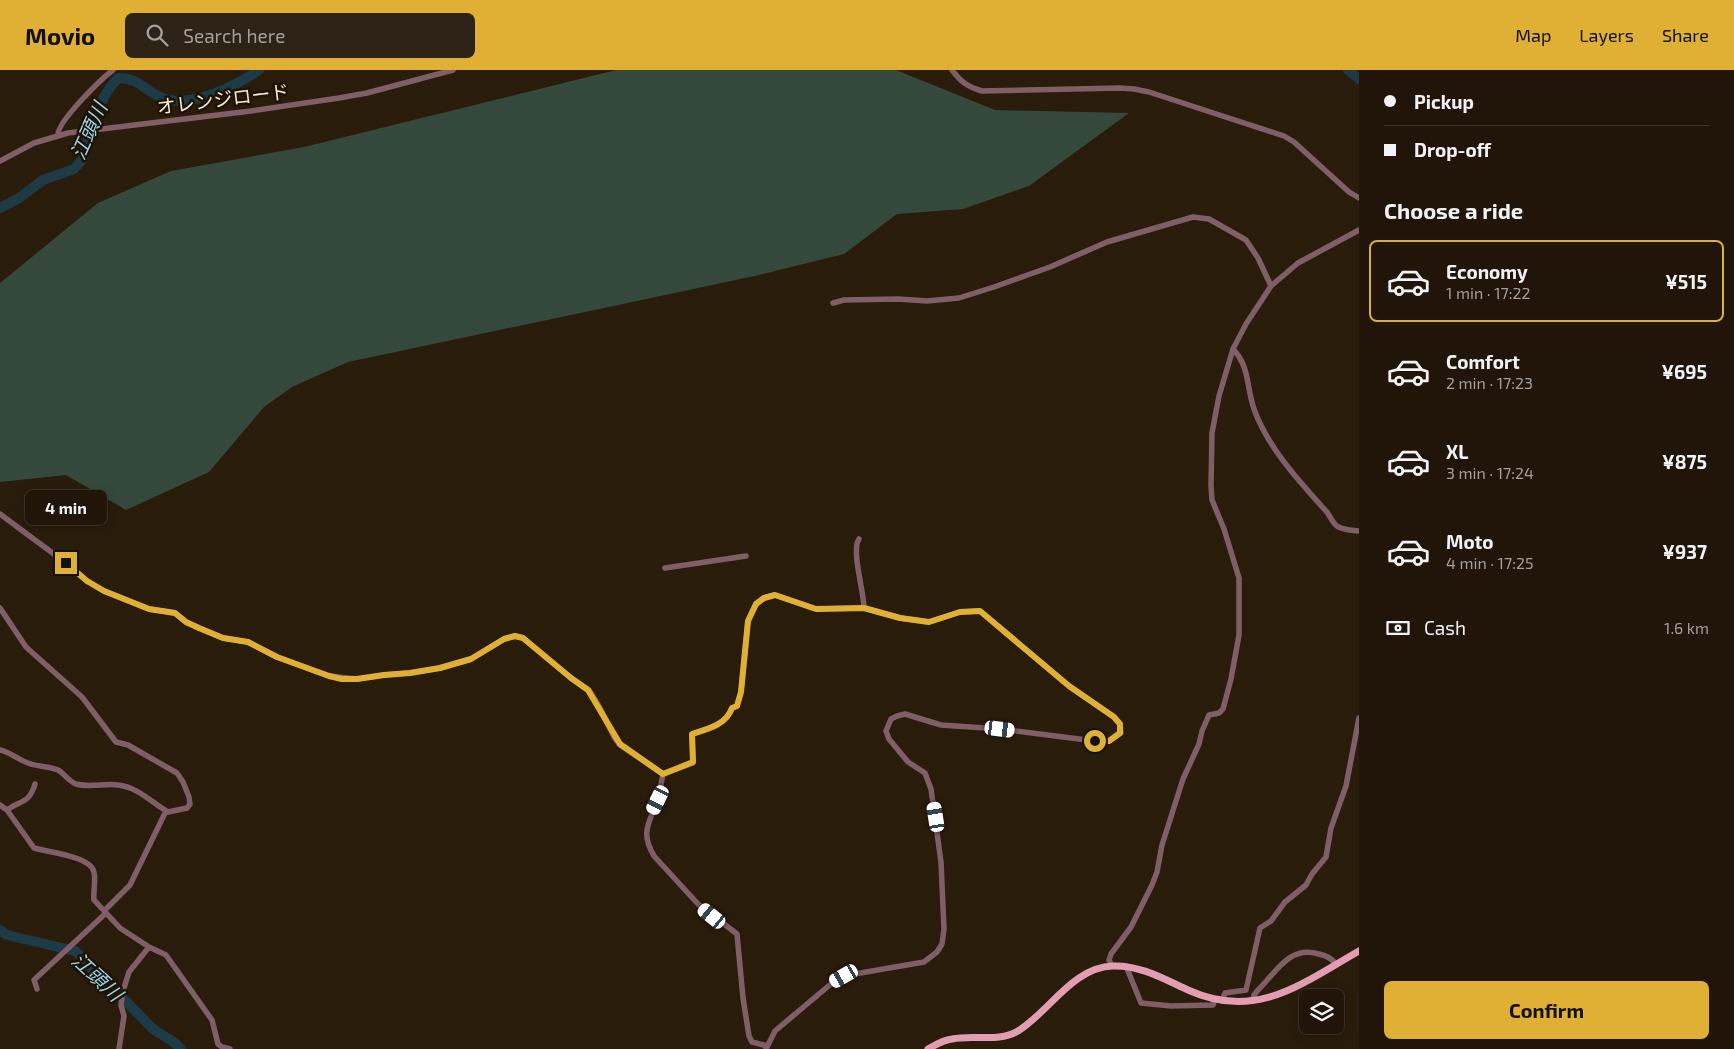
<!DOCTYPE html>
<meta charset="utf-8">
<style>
body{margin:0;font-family:"Exo 2","Noto Sans JP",sans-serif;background:#2d2216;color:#f1f3f6;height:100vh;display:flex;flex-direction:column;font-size:19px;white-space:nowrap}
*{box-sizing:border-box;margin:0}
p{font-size:16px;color:#a29f9c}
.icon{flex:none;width:28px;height:28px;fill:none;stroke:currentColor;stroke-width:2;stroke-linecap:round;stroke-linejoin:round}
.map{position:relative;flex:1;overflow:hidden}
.details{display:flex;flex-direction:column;background:#201508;width:375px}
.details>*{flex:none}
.banner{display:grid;align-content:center;height:110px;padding:0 25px;background:#201508}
.buttons{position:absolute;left:1299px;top:919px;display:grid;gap:10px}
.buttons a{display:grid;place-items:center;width:45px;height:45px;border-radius:8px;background:#201508;box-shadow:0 2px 12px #0003,0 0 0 1px #3d3429;font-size:25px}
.end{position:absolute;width:22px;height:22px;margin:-11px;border:6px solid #dfb034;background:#111;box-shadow:0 0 0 2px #111}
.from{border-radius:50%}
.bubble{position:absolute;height:35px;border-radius:8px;background:#201508;box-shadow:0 2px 12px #0003,0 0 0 1px #3d3429;font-size:16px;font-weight:700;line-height:35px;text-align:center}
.car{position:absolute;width:15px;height:30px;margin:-15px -8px;border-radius:6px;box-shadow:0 0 4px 1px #0007;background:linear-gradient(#fff 24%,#345 0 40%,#fff 0 76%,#345 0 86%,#fff 0)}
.banner b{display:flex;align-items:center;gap:18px;height:48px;font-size:19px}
.banner b+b{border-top:1px solid #3d3429}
.banner i{width:12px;height:12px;background:#f1f3f6}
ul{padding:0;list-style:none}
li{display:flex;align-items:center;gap:15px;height:82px;margin:0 10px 8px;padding:0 15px;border:2px solid transparent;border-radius:8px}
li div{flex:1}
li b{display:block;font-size:19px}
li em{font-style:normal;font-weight:700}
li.active{border-color:#dfb034}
li>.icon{width:45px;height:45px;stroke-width:1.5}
h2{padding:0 25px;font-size:22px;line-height:60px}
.pay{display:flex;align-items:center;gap:12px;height:55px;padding:0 25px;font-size:19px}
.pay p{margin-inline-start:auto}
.button{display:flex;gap:10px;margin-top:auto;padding:10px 25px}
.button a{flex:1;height:58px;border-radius:8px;background:#dfb034;color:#111;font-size:20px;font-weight:700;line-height:58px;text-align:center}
header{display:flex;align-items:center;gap:30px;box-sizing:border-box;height:70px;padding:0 25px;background:#dfb034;color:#111}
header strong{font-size:24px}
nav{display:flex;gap:28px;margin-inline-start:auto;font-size:18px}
.search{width:350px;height:45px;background:#2d2216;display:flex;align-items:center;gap:12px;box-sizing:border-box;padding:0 18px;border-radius:8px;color:#a29f9c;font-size:19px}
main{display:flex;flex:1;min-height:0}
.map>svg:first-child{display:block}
.green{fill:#34493b}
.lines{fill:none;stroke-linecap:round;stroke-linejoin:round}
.river{stroke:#1c3b47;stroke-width:10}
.minor{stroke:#805e68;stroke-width:5.5}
.major{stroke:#e39db2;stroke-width:7}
.route{stroke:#dfb034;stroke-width:6}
.labels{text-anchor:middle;stroke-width:5;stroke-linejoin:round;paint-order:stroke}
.street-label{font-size:19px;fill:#f3e9de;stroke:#201203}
.water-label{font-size:20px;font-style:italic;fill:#96d5ed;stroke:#201203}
</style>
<header>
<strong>Movio</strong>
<div class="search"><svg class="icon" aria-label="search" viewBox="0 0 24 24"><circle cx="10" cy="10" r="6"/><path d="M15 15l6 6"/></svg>Search here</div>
<nav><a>Map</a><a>Layers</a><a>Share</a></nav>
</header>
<main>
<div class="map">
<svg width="1359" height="979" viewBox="0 0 1359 979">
<rect width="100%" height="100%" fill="#2a1c0b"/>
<path class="green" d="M616 0H896L995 40 1129 43 1029 116 963 139 897 144 844 184 759 205 637 231 348 292 292 317 264 337 209 402 126 440 66 405 0 412V213L98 133 171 101 304 77Z"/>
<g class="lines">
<path class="river" d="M1348 0 1359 9
M0 138 19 128 43 110 74 99 83 89C90 60 97 30 118 8 136 7 145 20 160 27 189 40 235 16 259 0
M0 860 7 865 75 881 84 889 97 906 116 921 153 959 175 973 181 979"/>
<path class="minor" d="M952 0C961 12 968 17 982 21L1120 18 1134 19 1149 22 1284 66 1294 72 1349 122 1359 128
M58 65C57 52 101 9 113 0
M0 91 34 73 68 63 251 41 339 28 367 23 453 0
M833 233 844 230 898 229 927 231 959 228 994 217 1050 197 1107 172 1193 147 1209 149 1246 170 1258 188 1271 216
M1233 279C1250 297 1246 316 1254 339 1268 378 1299 411 1326 441 1330 445 1332 453 1337 456 1342 460 1352 460 1359 461
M0 444 66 493 87 511 104 521 149 539 175 543 186 552 199 558 223 568 248 572 277 587 329 606 357 609 384 605 410 603 440 598 471 589 504 569 515 566 523 568 571 608 589 620 600 638 614 667 620 675 663 704
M859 469C851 480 864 522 864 538
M665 498 746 486
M0 538 26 577 82 627 116 672 128 675 177 703 183 712 189 727 190 734 187 738 168 742C152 733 138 717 118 715 104 713 91 718 76 714 68 711 65 704 58 700 49 696 40 697 31 694 20 691 12 683 0 680
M663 704 693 693 692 664C708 659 726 655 732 638L737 636 741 622 748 551 756 534 764 528 775 525 816 539 864 538 900 548 929 552 960 542 980 541 1069 616 1114 647 1120 654 1121 663 1109 671H1095L1000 659 941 655 905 644 897 646 891 649 886 661 889 669 908 692 925 703 931 719 941 792 944 859 942 874 937 882 924 892 843 906 832 913 775 961 766 979
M663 704C661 713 660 723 657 731 649 754 640 762 654 786L698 834 737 864 743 928 749 966 752 972 767 976
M0 735 7 740 34 778C47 782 91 786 94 802 96 811 93 821 94 830L120 858 149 877 166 885 212 950 218 974 222 977 230 979
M7 740C21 730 29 734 35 714
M104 841 130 815 166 741
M1112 896 1109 890 1111 884 1131 857 1152 815 1157 802 1162 775 1183 709 1199 674 1202 661 1209 645 1219 643 1223 639 1231 609 1239 565V508L1224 459 1212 430 1211 416 1212 363 1219 326 1233 279 1246 254 1271 216 1298 193 1359 160
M1126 896 1141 933 1171 936 1213 935 1215 930
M37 919 34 910 106 843
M1222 931 1225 923 1246 920 1260 858 1271 851 1285 832 1306 815 1312 804 1326 787 1331 758 1346 716 1359 648
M1253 931 1254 925 1258 920C1277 901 1290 875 1319 884 1327 886 1331 888 1336 894
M119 979 124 946 121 935 123 921 129 902 149 877"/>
<path class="major" d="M928 979C935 975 943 970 952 969 974 964 998 973 1018 961 1050 941 1073 897 1113 896 1140 895 1164 909 1188 920 1256 951 1301 914 1359 881"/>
</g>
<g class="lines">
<path class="route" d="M66 493 87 511 104 521 149 539 175 543 186 552 199 558 223 568 248 572 277 587 329 606 342 609H357L384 605 410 603 440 598 471 589 504 569 515 566 523 568 571 608 588 620 620 674 663 704 693 692 692 664C708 659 726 655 732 638L737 636 741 622 748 551 756 534 764 528 775 525 816 539 864 538 900 548 929 552 960 542 980 541 1069 616 1114 647 1120 654V663L1109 671H1095"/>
</g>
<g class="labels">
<g class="street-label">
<text transform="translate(223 29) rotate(-7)" y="7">オレンジロード</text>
</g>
<g class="water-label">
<text transform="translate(89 61) rotate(-66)" y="7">江頭川</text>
<text transform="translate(97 907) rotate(43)" y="7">江頭川</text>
</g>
</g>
</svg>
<div class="buttons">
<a><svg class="icon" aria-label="layers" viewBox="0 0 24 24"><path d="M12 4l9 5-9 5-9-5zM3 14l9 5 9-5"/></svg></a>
</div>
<i class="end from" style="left:1095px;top:671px"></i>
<i class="end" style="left:66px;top:493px"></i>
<div class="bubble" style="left:25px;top:420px;width:82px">4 min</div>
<i class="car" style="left:1000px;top:659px;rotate:97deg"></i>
<i class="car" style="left:658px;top:730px;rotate:206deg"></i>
<i class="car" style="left:936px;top:747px;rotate:351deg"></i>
<i class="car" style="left:712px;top:846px;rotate:309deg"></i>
<i class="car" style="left:844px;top:906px;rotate:240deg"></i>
</div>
<section class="details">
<div class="banner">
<b><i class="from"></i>Pickup</b>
<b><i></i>Drop-off</b>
</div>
<h2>Choose a ride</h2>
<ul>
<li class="active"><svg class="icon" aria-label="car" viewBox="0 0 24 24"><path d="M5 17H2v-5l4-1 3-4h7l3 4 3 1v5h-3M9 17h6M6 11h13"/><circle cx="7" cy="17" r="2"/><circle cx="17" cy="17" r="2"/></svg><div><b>Economy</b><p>1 min · 17:22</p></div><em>¥515</em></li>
<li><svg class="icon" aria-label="car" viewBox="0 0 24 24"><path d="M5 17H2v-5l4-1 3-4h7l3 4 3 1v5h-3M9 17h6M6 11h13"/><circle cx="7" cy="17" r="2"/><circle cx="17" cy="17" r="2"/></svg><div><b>Comfort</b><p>2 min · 17:23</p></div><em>¥695</em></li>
<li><svg class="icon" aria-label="car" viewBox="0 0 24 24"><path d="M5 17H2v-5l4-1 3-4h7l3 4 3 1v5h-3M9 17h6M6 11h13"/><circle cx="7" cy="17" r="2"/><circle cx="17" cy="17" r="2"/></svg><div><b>XL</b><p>3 min · 17:24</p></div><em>¥875</em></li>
<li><svg class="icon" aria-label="car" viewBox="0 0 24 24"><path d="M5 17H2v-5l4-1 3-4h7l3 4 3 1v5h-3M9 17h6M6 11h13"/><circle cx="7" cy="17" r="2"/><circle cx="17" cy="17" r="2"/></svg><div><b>Moto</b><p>4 min · 17:25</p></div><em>¥937</em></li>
</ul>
<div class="pay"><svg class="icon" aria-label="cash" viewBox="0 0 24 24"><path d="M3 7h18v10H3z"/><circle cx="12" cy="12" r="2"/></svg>Cash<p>1.6 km</p></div>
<div class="button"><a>Confirm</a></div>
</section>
</main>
